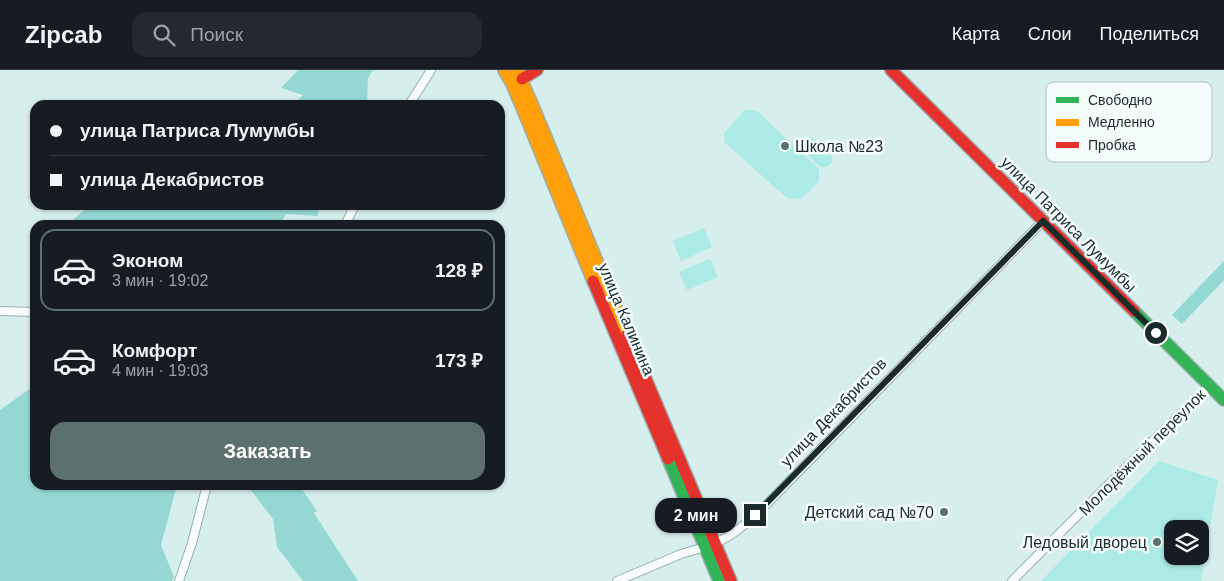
<!DOCTYPE html>
<html lang="ru">
<meta charset="utf-8">
<style>
body{margin:0;font-family:Arial,sans-serif;background:#242831;color:#f1f3f6;height:100vh;display:flex;flex-direction:column;font-size:19px;white-space:nowrap}
*{box-sizing:border-box;margin:0}
p{font-size:16px;color:#9ea1a6}
.icon{flex:none;width:28px;height:28px;fill:none;stroke:currentColor;stroke-width:2;stroke-linecap:round;stroke-linejoin:round}
.map{position:relative;flex:1;overflow:hidden}
.panel{position:absolute;left:30px;top:150px;width:475px;height:270px;display:flex;flex-direction:column;background:#171b24;border-radius:15px;box-shadow:0 1px 4px #0004}
.panel>*{flex:none}
.top-card{position:absolute;left:30px;top:30px;width:475px;height:110px;border-radius:15px;box-shadow:0 1px 4px #0004;display:grid;align-content:center;height:110px;padding:0 20px;background:#171b24}
.tools{position:absolute;left:1164px;top:450px;display:grid;gap:10px}
.tools a{display:grid;place-items:center;width:45px;height:45px;border-radius:10px;background:#171b24;box-shadow:0 1px 4px #0004;font-size:25px}
.end{position:absolute;width:22px;height:22px;margin:-11px;border:6px solid #1a2c2a;background:#fff;box-shadow:0 0 0 2px #fff}
.from{border-radius:50%}
.bubble{position:absolute;height:35px;border-radius:15px;background:#171b24;box-shadow:0 1px 4px #0004;font-size:16px;font-weight:600;line-height:35px;text-align:center}
.top-card b{display:flex;align-items:center;gap:18px;height:48px;font-size:19px}
.top-card b+b{border-top:1px solid #363941}
.top-card i{width:12px;height:12px;background:#f1f3f6}
ul{padding:9px 0 0;list-style:none}
li{display:flex;align-items:center;gap:15px;height:82px;margin:0 10px 8px;padding:0 10px;border:2px solid transparent;border-radius:15px}
li div{flex:1}
li b{display:block;font-size:19px}
li em{font-style:normal;font-weight:600}
li.selected{border-color:#5c706e}
li>.icon{width:45px;height:45px;stroke-width:1.5}
.primary-button{display:flex;gap:10px;margin-top:auto;padding:10px 20px}
.primary-button a{flex:1;height:58px;border-radius:15px;background:#5c706e;color:#fff;font-size:20px;font-weight:600;line-height:58px;text-align:center}
header{display:flex;align-items:center;gap:30px;box-sizing:border-box;height:70px;padding:0 25px;background:#171b24;border-bottom:1px solid #363941}
header strong{font-size:24px}
nav{display:flex;gap:28px;margin-inline-start:auto;font-size:18px}
.search{width:350px;height:45px;background:#242831;display:flex;align-items:center;gap:12px;box-sizing:border-box;padding:0 18px;border-radius:15px;color:#9ea1a6;font-size:19px}
.map>svg:first-child{display:block}
.green{fill:#abeae5;fill-rule:evenodd}
.forest{fill:#95d8d3}
.lines{fill:none;stroke-linecap:round;stroke-linejoin:round}
.street-casing{stroke:#9badac;stroke-width:10}
.fast-casing{stroke:#9badac;stroke-width:14}
.slow-casing{stroke:#9badac;stroke-width:14}
.jam-casing{stroke:#9badac;stroke-width:14}
.street{stroke:#f9fcfc;stroke-width:8}
.fast{stroke:#30b455;stroke-width:11}
.slow{stroke:#ff9f0a;stroke-width:11}
.jam{stroke:#e5322d;stroke-width:11}
.route{stroke:#1a2c2a;stroke-width:6}
.poi-dot{fill:#5c706e;stroke:#f4fdfc;stroke-width:2}
.labels{text-anchor:middle;stroke-width:5;stroke-linejoin:round;paint-order:stroke}
.poi-label{font-size:16px;fill:#1a2c2a;stroke:#f4fdfc;text-anchor:end}
.street-label{font-size:16px;fill:#1a2c2a;stroke:#f4fdfc}
.key{fill:#f4fdfc;stroke:#b3bebd;stroke-width:1}
.key-label{font-size:14px;fill:#1a2c2a}
</style>
<header>
<strong>Zipcab</strong>
<div class="search"><svg class="icon" aria-label="search" viewBox="0 0 24 24"><circle cx="10" cy="10" r="6"/><path d="M15 15l6 6"/></svg>Поиск</div>
<nav><a>Карта</a><a>Слои</a><a>Поделиться</a></nav>
</header>
<div class="map">
<svg width="1224" height="511" viewBox="0 0 1224 511">
<rect width="100%" height="100%" fill="#d6eeec"/>
<path class="green" d="M745 40 757 41 819 99V111L802 129 787 128 725 73 724 63Z
M809 67C818 68 832 82 833 91 830 95 827 98 822 97 818 96 815 93 813 90 806 83 797 75 809 67Z
M704 158 712 177 681 191 673 171Z
M710 189 718 207 687 220 679 202Z
M1159 391 1218 410 1201 511H1041ZM1172 459H1200V486H1172Z"/>
<path class="forest" d="M298 0H373L368 8 367 35H293L303 25 281 18Z
M90 135H319L318 146 286 144 279 155H67Z
M1224 191V210L1182 254 1172 245Z
M35 315V415H177L161 475 174 507 172 511H0V340Z
M247 415H299L317 441 314 443 358 511H303L277 477 273 449Z"/>
<g class="lines">
<defs>
<path id="street" d="M409 35 431 0
M345 155 355 135
M0 241 35 242
M715 473C736 465 750 449 767 434L1043 151
M179 511 192 473 207 415
M617 511 681 484 705 477
M1012 511 1120 403 1209 316"/>
<path id="fast" d="M1134 241 1224 330
M668 389 719 511"/>
<path id="slow" d="M504 0 512 14 523 40 593 211
M517 0 533 36 627 264"/>
<path id="jam" d="M891 0 1134 241
M522 9 537 0
M593 211 668 389
M627 264 731 511"/>
</defs>
<use href="#street" class="street-casing"/>
<use href="#fast" class="fast-casing"/>
<use href="#slow" class="slow-casing"/>
<use href="#jam" class="jam-casing"/>
<use href="#street" class="street"/>
<use href="#fast" class="fast"/>
<use href="#slow" class="slow"/>
<use href="#jam" class="jam"/>
</g>
<g class="lines">
<path class="route" d="M755 445 1043 151 1156 263"/>
</g>
<g class="poi-dot">
<circle cx="785" cy="76" r="5"/>
<circle cx="944" cy="442" r="5"/>
<circle cx="1157" cy="472" r="5"/>
</g>
<g class="labels">
<g class="poi-label">
<text x="795" y="82" text-anchor="start">Школа №23</text>
<text x="934" y="448">Детский сад №70</text>
<text x="1147" y="478">Ледовый дворец</text>
</g>
<g class="street-label">
<text transform="translate(1069 154) rotate(45)" y="6">улица Патриса Лумумбы</text>
<text transform="translate(627 249) rotate(67)" y="6">улица Калинина</text>
<text transform="translate(833 342) rotate(-46)" y="6">улица Декабристов</text>
<text transform="translate(1142 382) rotate(-45)" y="6">Молодёжный переулок</text>
</g>
</g>
<rect x="1046" y="12" width="166" height="80" rx="8" class="key"/>
<rect x="1056" y="27" width="23" height="6" fill="#30b455"/>
<rect x="1056" y="49" width="23" height="7" fill="#ff9f0a"/>
<rect x="1056" y="72" width="23" height="6" fill="#e5322d"/>
<g class="key-label">
<text x="1088" y="35">Свободно</text>
<text x="1088" y="57">Медленно</text>
<text x="1088" y="80">Пробка</text>
</g>
</svg>
<div class="tools">
<a><svg class="icon" aria-label="layers" viewBox="0 0 24 24"><path d="M12 4l9 5-9 5-9-5zM3 14l9 5 9-5"/></svg></a>
</div>
<i class="end from" style="left:1156px;top:263px"></i>
<i class="end" style="left:755px;top:445px"></i>
<div class="bubble" style="left:655px;top:428px;width:82px">2 мин</div>
<div class="top-card">
<b><i class="from"></i>улица Патриса Лумумбы</b>
<b><i></i>улица Декабристов</b>
</div>
<section class="panel">
<ul>
<li class="selected"><svg class="icon" aria-label="car" viewBox="0 0 24 24"><path d="M5 17H2v-5l4-1 3-4h7l3 4 3 1v5h-3M9 17h6M6 11h13"/><circle cx="7" cy="17" r="2"/><circle cx="17" cy="17" r="2"/></svg><div><b>Эконом</b><p>3 мин · 19:02</p></div><em>128 ₽</em></li>
<li><svg class="icon" aria-label="car" viewBox="0 0 24 24"><path d="M5 17H2v-5l4-1 3-4h7l3 4 3 1v5h-3M9 17h6M6 11h13"/><circle cx="7" cy="17" r="2"/><circle cx="17" cy="17" r="2"/></svg><div><b>Комфорт</b><p>4 мин · 19:03</p></div><em>173 ₽</em></li>
</ul>
<div class="primary-button"><a>Заказать</a></div>
</section>
</div>
